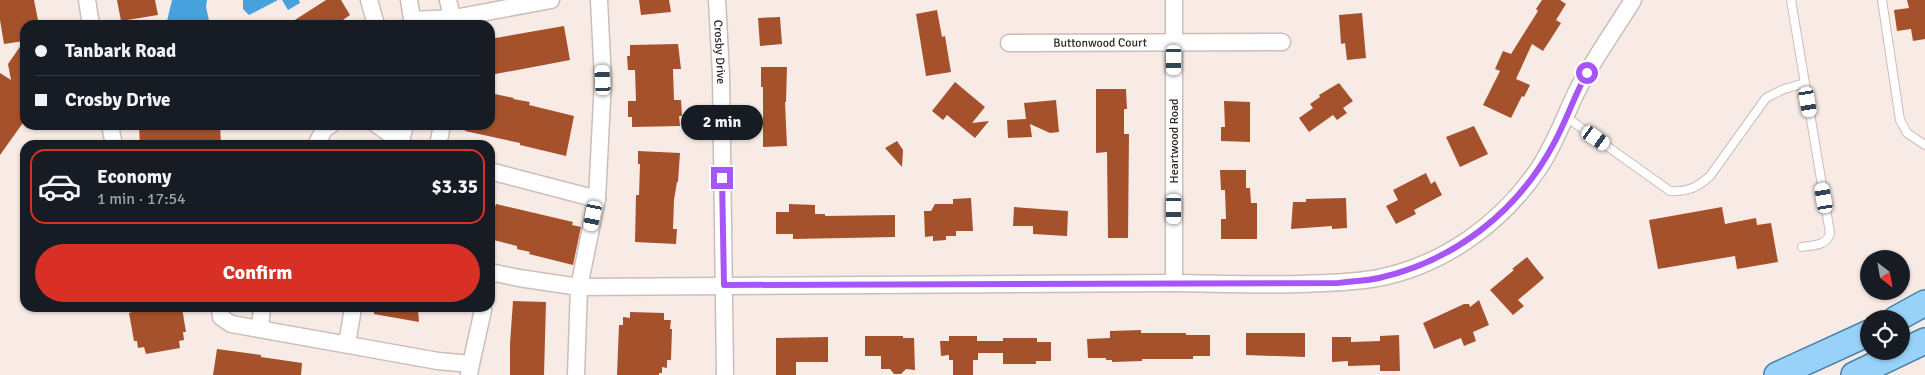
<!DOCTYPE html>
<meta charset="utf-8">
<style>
body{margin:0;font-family:Signika,sans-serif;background:#242831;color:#f1f3f6;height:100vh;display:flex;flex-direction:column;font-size:19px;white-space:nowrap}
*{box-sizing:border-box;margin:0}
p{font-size:16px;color:#9ea1a6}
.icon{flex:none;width:28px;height:28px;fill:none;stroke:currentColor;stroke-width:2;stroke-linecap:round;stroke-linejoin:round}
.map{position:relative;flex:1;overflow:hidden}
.panel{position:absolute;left:20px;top:140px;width:475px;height:172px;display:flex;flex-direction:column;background:#171b24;border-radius:15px;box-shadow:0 1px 4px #0004}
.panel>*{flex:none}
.hud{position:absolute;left:20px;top:20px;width:475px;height:110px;border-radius:15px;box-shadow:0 1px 4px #0004;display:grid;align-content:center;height:110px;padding:0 15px;background:#171b24}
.needle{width:32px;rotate:149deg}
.buttons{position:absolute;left:1860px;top:250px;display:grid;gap:10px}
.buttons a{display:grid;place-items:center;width:50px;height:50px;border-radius:50%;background:#171b24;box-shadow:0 1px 4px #0004;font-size:25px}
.end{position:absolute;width:22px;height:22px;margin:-11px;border:6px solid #a855f7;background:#fff;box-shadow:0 0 0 2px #fff}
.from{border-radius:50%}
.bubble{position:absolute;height:35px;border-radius:18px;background:#171b24;box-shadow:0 1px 4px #0004;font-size:16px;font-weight:700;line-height:35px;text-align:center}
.car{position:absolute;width:15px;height:30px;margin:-15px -8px;border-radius:6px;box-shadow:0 0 4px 1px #0007;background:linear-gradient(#fff 24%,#345 0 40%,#fff 0 76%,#345 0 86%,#fff 0)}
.hud b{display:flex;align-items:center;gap:18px;height:48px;font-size:19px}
.hud b+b{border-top:1px solid #363941}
.hud i{width:12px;height:12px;background:#f1f3f6}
ul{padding:9px 0 0;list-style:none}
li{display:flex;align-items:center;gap:15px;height:75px;margin:0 10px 8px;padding:0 5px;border:2px solid transparent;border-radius:15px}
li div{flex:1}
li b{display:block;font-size:19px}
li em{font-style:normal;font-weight:700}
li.active{border-color:#d93025}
li>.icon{width:45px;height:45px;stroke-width:1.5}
.button{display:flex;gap:10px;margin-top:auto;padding:10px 15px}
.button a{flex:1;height:58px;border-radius:30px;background:#d93025;color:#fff;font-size:20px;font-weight:700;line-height:58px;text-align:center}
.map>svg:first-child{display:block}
.water{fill:#46a1dd}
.building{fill:#a5512b}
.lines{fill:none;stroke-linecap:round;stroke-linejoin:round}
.service-casing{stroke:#cbbeb9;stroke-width:10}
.minor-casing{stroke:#cbbeb9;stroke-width:19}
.primary-casing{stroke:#4683ad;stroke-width:28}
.service{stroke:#fff;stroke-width:8}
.minor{stroke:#fff;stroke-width:16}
.primary{stroke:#98d2f9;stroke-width:25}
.route{stroke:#a855f7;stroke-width:6}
.labels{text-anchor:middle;stroke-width:5;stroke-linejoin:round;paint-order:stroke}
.street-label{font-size:12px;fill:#2e2927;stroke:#fff}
</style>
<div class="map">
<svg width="1925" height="375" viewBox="0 0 1925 375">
<rect width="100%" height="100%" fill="#f8ebe6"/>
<path class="water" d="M172 0H207L206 7 210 25H166Z
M243 0H278L249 15 243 9Z
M282 0H299L300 3 288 10Z"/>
<path class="building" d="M0 0H34L38 20 35 21 36 25H25V120L0 155V73L11 80 8 64 24 41 4 44 0 20Z
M117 0H155L158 15 121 21Z
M326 0H341L350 15 336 25H287Z
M639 0H669L671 12 641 15Z
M1542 0H1560L1566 4 1556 20 1561 23 1543 51 1532 44 1516 79 1530 85 1524 97 1522 96 1511 118 1483 105 1500 71 1495 69 1503 51 1511 54 1538 11 1536 9Z
M1907 0H1925V39L1913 41 1911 29 1897 31 1894 10 1909 8Z
M937 10 942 37 945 36 951 72 926 76 916 14Z
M1362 13 1366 58 1347 60 1345 43 1341 44 1339 15Z
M780 17 782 44 760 46 758 18Z
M564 26 570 60 490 75V39Z
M678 44 681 69H673L674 100H681L682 116H679L680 126 632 127V117H628V101H636L635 70H628L627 56H630V45Z
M761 67H787L786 102H785L787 146 763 147V87H761Z
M955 82 985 107 972 123 989 121 975 138 947 115 943 120 932 111Z
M1339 83 1353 101 1343 108 1347 113 1337 120 1333 115 1309 132 1299 118 1313 108 1310 104 1320 97 1319 95Z
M1096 89H1126L1127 109H1124V134H1129L1128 238H1108L1107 152 1096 153Z
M490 93 514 98 513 99 530 102 529 105 574 116 566 156 520 145V143L465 131 466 125H490Z
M1056 100 1059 132 1050 133 1030 124 1032 137 1008 138 1007 120 1026 119 1024 103Z
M1224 101 1250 102V142L1221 141V127H1225Z
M141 125H220L221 145H140L139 127H141Z
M1474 126 1488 154 1460 167 1446 137Z
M897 141 903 150 902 167 885 148Z
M638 151 680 153 678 182H677L674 200 673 229H677L676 244 635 242 636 195H639L640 164H638Z
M1220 170H1246V188H1250L1251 203H1257V239H1221V219H1226L1225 190H1221Z
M1426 173 1431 184 1435 181 1442 195 1414 210 1416 214 1396 224 1386 206 1398 200 1393 190Z
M971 198 973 231H956V236H946V240L933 241V236L925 237 924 211H931L935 204H953V199Z
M1346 198 1347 228 1332 229V226L1291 229 1293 202H1306V199Z
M496 204 573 222 572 225 581 227 573 265 529 254 530 252 517 249V246L490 239V205L495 207Z
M789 204 815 205V214H825V216L895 215V237L793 239V234H776V212H789Z
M1014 207 1068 211 1067 236 1033 234V226H1013Z
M1722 207 1725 224 1756 218 1757 225 1771 223 1778 262 1737 269 1735 256 1658 269 1649 220Z
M1527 257 1544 278 1518 300 1524 306 1513 315 1490 290 1514 270 1512 269Z
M1479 300 1489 325 1473 332 1476 341 1464 346 1461 338 1434 349 1423 323 1464 304H1469L1470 307Z
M513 301 546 302 544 375H510V344Z
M131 308H182L186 332H183L184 340 179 341 180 348 146 354 144 347 138 348 137 341H134L129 313 132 312Z
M374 308H418L419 322 374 314Z
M630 312 664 313V320H671L670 329H672L671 360H667V368L662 367V373H659V375H617L619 325H623V317L630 318Z
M1141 330V333H1186V335H1210V356H1193V359H1142V361L1112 362V360H1106V358H1088L1087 339 1110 338V331Z
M1246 333H1305V357L1246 355Z
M1399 335 1400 371H1380V365L1348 366V361L1332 362V337H1351V342L1380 341V336Z
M865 336H903V338H914L915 370 906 369 901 374H894L890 369H881V356H865Z
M949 336H977V341H1003V338H1037V342H1051V361H1036V364H1003V353H978V360H973V375H953V360H949V355L941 356 940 341H949Z
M828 337V362H796V375H776V338Z
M217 349 261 355V357L302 363 301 375H213Z"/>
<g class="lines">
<defs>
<path id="service" d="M1791 0 1830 233C1827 246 1813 245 1802 247
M1882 0 1900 120 1907 133 1925 145
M1566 117 1670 191C1687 192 1697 188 1710 176L1766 98 1784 89 1805 83"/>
<g id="minor">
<path d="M87 0 91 25"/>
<path d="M369 0 376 25"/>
<path d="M409 0 413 25"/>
<path d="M448 0 454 25"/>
<path id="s1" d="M717 0 721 74 725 375"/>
<path d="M413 20 454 18 551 0"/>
<path id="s2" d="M1009 43 1282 42"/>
<path d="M110 125 114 145"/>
<path d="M377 125 400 141"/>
<path d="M316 145 325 128 331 125"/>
<path d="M400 145 405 125"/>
<path d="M438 145 442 125"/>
<path d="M490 171 597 199 603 80 599 0"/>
<path d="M490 272 519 278 579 287 1174 283C1216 284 1257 285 1299 284 1325 283 1352 283 1378 278 1444 265 1502 223 1539 168 1555 144 1564 118 1576 93 1592 61 1614 31 1633 0"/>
<path d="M1174 283V0"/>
<path d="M220 308 221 317 231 324 438 361 471 364 469 375"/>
<path d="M260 328 262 308"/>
<path d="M347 344 353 308"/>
<path d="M471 364 483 310"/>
<path d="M576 375 579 287 597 199"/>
</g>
<path id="primary" d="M1896 319 1925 303
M1777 375 1869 333
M1854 375 1925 341"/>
</defs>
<use href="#service" class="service-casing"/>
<use href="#minor" class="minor-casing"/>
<use href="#primary" class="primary-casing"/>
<use href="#service" class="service"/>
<use href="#minor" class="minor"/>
<use href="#primary" class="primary"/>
</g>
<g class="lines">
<path class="route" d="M722 178 724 285 1338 283C1351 281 1366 281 1379 278 1454 261 1517 212 1553 145 1566 122 1574 96 1587 73"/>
</g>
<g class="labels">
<g class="street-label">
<text dy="4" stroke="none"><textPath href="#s2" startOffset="91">Buttonwood Court</textPath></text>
<text dy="4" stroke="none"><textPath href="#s1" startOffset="52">Crosby Drive</textPath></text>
<text transform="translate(1174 141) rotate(-90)" y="4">Heartwood Road</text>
</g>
</g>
</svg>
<div class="buttons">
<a><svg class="needle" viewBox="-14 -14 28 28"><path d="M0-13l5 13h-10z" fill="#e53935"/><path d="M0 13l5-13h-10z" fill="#9ea1a6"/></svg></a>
<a><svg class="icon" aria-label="locate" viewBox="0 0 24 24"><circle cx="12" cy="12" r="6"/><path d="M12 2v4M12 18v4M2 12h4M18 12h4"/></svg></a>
</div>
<i class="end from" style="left:1587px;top:73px"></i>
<i class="end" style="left:722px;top:178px"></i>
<div class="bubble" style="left:681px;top:105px;width:82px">2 min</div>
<i class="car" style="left:1174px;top:60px;rotate:180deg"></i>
<i class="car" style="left:603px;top:80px;rotate:357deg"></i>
<i class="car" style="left:1808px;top:102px;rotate:170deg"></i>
<i class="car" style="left:1596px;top:138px;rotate:125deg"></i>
<i class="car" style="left:1824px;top:198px;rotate:350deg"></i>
<i class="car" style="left:1174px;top:209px;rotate:180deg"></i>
<i class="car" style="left:593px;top:216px;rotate:191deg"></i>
<div class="hud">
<b><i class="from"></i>Tanbark Road</b>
<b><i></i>Crosby Drive</b>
</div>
<section class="panel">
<ul>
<li class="active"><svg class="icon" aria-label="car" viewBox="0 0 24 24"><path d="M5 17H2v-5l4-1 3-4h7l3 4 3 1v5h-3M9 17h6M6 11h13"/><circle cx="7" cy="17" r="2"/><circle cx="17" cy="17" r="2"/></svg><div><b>Economy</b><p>1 min · 17:54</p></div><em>$3.35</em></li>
</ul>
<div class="button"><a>Confirm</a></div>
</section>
</div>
